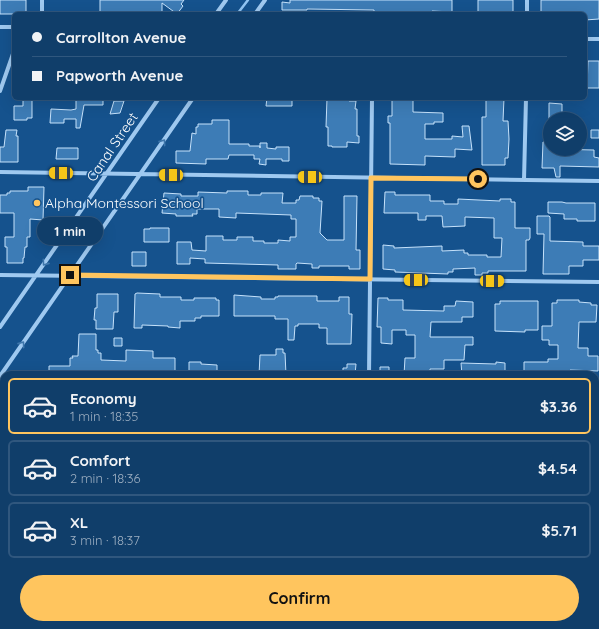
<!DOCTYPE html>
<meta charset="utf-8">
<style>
body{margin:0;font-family:Quicksand,sans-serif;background:#1e4972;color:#f1f3f6;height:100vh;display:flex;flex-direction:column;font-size:15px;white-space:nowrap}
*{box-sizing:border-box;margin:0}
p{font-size:13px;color:#9caec1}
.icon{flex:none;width:22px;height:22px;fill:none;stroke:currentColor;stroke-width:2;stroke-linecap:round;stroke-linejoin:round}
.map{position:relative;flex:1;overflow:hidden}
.side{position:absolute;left:0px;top:371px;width:599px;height:258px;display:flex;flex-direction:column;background:#103e6a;border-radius:12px 12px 0 0;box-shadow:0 4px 16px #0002,0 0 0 1px #30577e}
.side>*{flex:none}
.top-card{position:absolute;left:12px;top:12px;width:575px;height:88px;border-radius:6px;box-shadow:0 4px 16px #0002,0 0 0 1px #30577e;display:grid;align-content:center;height:88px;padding:0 20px;background:#103e6a}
.buttons{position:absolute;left:543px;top:112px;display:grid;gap:8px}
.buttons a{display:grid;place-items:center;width:44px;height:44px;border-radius:50%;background:#103e6a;box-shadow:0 4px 16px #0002,0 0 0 1px #30577e;font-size:20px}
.end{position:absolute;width:18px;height:18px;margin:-9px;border:5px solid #ffc55e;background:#111;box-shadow:0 0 0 2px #111}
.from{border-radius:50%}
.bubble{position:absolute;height:28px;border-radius:14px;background:#103e6a;box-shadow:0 4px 16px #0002,0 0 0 1px #30577e;font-size:13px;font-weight:700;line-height:28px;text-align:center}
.car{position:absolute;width:12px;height:24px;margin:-12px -6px;border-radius:5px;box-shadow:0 0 3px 1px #0007;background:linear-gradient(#f5c518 24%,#345 0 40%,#f5c518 0 76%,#345 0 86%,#f5c518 0)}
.top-card b{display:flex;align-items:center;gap:14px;height:38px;font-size:15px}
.top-card b+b{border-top:1px solid #30577e}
.top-card i{width:10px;height:10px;background:#f1f3f6}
ul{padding:7px 0 0;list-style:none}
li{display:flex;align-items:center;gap:12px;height:56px;margin:0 8px 6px;padding:0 12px;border:2px solid #30577e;border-radius:6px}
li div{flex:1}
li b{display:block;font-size:15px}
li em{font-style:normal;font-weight:700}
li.on{border-color:#ffc55e}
li>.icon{width:36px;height:36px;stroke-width:1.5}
.button{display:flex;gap:8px;margin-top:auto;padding:8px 20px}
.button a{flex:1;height:46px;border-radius:24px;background:#ffc55e;color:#111;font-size:16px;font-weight:700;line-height:46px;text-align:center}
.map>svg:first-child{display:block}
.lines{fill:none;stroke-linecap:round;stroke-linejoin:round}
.stream{stroke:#91c5f3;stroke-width:2.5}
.building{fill:#3d7cb6;stroke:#c6e2fb}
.street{stroke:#9fc9f0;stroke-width:4}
.oneway{stroke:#3e76ab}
.route{stroke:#ffc55e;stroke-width:5}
.poi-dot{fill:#ffc55e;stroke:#15528d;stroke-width:1.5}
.labels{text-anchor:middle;stroke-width:3.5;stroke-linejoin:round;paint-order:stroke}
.street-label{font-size:14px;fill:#fff;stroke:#15528d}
.poi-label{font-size:14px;fill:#fff;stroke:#15528d;text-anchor:start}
</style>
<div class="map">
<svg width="599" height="629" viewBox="0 0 599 629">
<rect width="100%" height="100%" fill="#15528d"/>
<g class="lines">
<path class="stream" d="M238 13 248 0"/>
</g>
<path class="building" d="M0 0H26V14H0Z
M100 0H184L181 4 183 6 177 14 162 3V14H100Z
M290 0H452V12L432 11V14H374V10L307 9V10H282V2L290 3Z
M478 0H513V14H478Z
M541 0H599V19L585 20V14H541Z
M588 61H599V88H587Z
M23 98H32V118H27V120H14V106H23Z
M76 98H103V105H84L80 128H76V119H64V123H50L51 109 71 110 76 109Z
M267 98H292V106H266Z
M327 98H349V101H356L355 109H357V136H359V143L347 142V147H332V146H328V127H326Z
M396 98H413V112L443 113V122H434V124H425V139H452V136L463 137 462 126H469L472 150 455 149V157L425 156V165L390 164V123H388V116H392V99Z
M486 98H504L503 121H508L509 139 508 158H505V165H482V117H486Z
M114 101H124L120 113 110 114Z
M549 103 562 104V119H549Z
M212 120H229V144H249V146H260V148V143H267V148L276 149V147H289V161H282V159H266V165L259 164 260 159H254V155H229L228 159H206V164L176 163V151H190L192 133 196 134V127H198V124H212Z
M6 130H17L16 136H18V162H0V147H4Z
M591 130H599V138H591Z
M543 142H550V149L594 150V157L599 158V167L560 166V177H556L554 168H542Z
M57 148H78V159H56Z
M28 187H44L43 220 30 219V237H27V247H25L24 258H23V263H7V247H5V237H14V213H0V195H7V193H10V191H28Z
M227 191H248V195H261V193H283L282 203H296V200H299L300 196H313V198H319V201H322L320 233 327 240H344V196H357L356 250H360V269H349V266H319V268H312V264L297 263 296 264V269H278V265L205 263V259L190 258V264H177V242H191L192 250 206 251V236H223V240H237V237H253V241H264V243H278V240L290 241V237H296V219H291V215L236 213V218L219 217V209H197V214H192L193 216H176V214L162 213 164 193 181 194V196H198V192L227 193Z
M385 192H395V195H430V201H444V204H458V199L500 201V199H511V202H515V228H530V238L529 240H526V271H488V273H482V275H475V268L453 269V272H448V274L395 272V270L383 269V245L394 246V248L442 246V251L464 250V253H468V255H487V257H501L502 238H494V218L465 217V226L443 227 442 216H426V220H418V213H384Z
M548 202H562L566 203H595V221H577V219H564V214L548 213Z
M537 216H549L550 217V241L583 242V246H599V260H583V266H569V274H543L544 234H537Z
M150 228H169V242H144V229H150Z
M132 252H146V266H132Z
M137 293 160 294V297H181V300H194V298H216V300H219V316H201V318H195V321H180V328L168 327V326L142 325V328H134L135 294Z
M97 294H118V312H114L113 329H96V320H94L95 308H97Z
M234 295 261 297V299H275V297H278V296H317V301H339V297H349V314H352L351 344H327V328H319V324H298V326H295L294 340H288V319H275V316H234Z
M378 298H388V300H403V310L444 311V306H455L456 301 473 302V317H462V322H431L430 337H473V345H465L464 360H444V369H430V375H404L405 358H415V335H406V330H392V344L381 343V327H377Z
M557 300H579V302L591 303V305H597L596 322H579L578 348H588V356H598V371L570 370V375H524V362H548V359H558V345H549V340H542V326H552V303H557Z
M500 301H538V330H525V332L495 331V304H500Z
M79 334H96V350H98V353H101V360L126 361V350L153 351V358H175V375H70V373H49V366H70V358H73L72 356H78Z
M114 338H122V346H114Z
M276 349H283V353H285L286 375H259L260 355H276Z
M189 362H201V364L217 365V375H189Z
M496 362 505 363V375H462L461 363 496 364Z
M347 364H356L355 375H343V368H347Z
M380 367H389V375H380Z"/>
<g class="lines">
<path class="street" d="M42 0V14
M216 14 226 0
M255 14 265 0
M527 14V0
M0 27H14
M585 39H599
M0 91 14 51
M0 172 599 181
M524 180 526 98
M0 275 599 282
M0 327 159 98
M369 375 372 98
M0 376 193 98
M0 396H4
M595 403H599
M595 523H599
M0 529H4
M367 629V625"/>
</g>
<defs><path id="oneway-chevron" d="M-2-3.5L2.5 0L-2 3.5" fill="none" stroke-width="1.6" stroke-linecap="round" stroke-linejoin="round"/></defs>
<g class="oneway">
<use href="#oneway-chevron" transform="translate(163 142) rotate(-55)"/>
<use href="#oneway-chevron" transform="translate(45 263) rotate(125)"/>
<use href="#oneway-chevron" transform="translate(22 344) rotate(-55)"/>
</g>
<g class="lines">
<path class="route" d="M70 275 370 279 371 178 478 179"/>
</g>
<circle class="poi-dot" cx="37" cy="203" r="4"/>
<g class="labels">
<g class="street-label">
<text transform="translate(112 147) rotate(-56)" y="5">Canal Street</text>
</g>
<g class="poi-label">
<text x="45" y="208">Alpha Montessori School</text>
</g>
</g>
</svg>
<div class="buttons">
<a><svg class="icon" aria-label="layers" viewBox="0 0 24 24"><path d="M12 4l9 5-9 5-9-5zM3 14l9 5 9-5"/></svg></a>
</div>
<i class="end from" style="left:478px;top:179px"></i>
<i class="end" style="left:70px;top:275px"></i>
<div class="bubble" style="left:37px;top:217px;width:66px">1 min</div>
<i class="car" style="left:61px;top:173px;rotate:271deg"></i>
<i class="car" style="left:171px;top:175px;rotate:271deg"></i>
<i class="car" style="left:310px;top:177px;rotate:271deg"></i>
<i class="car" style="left:416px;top:280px;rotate:270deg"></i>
<i class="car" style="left:492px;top:281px;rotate:90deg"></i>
<div class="top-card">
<b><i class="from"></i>Carrollton Avenue</b>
<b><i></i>Papworth Avenue</b>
</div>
<section class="side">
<ul>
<li class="on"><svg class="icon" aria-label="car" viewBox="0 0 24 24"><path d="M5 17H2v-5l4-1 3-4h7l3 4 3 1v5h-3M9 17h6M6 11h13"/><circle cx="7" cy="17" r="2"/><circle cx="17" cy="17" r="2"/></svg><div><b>Economy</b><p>1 min · 18:35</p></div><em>$3.36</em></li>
<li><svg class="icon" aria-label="car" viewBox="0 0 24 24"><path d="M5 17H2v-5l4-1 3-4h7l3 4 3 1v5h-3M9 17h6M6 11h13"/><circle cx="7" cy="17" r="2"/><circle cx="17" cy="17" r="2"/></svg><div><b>Comfort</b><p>2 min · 18:36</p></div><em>$4.54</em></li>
<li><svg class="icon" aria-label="car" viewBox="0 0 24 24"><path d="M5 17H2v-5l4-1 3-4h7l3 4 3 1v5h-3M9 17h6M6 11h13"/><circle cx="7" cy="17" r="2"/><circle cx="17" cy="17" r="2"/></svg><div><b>XL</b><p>3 min · 18:37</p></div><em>$5.71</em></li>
</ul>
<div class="button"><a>Confirm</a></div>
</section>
</div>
